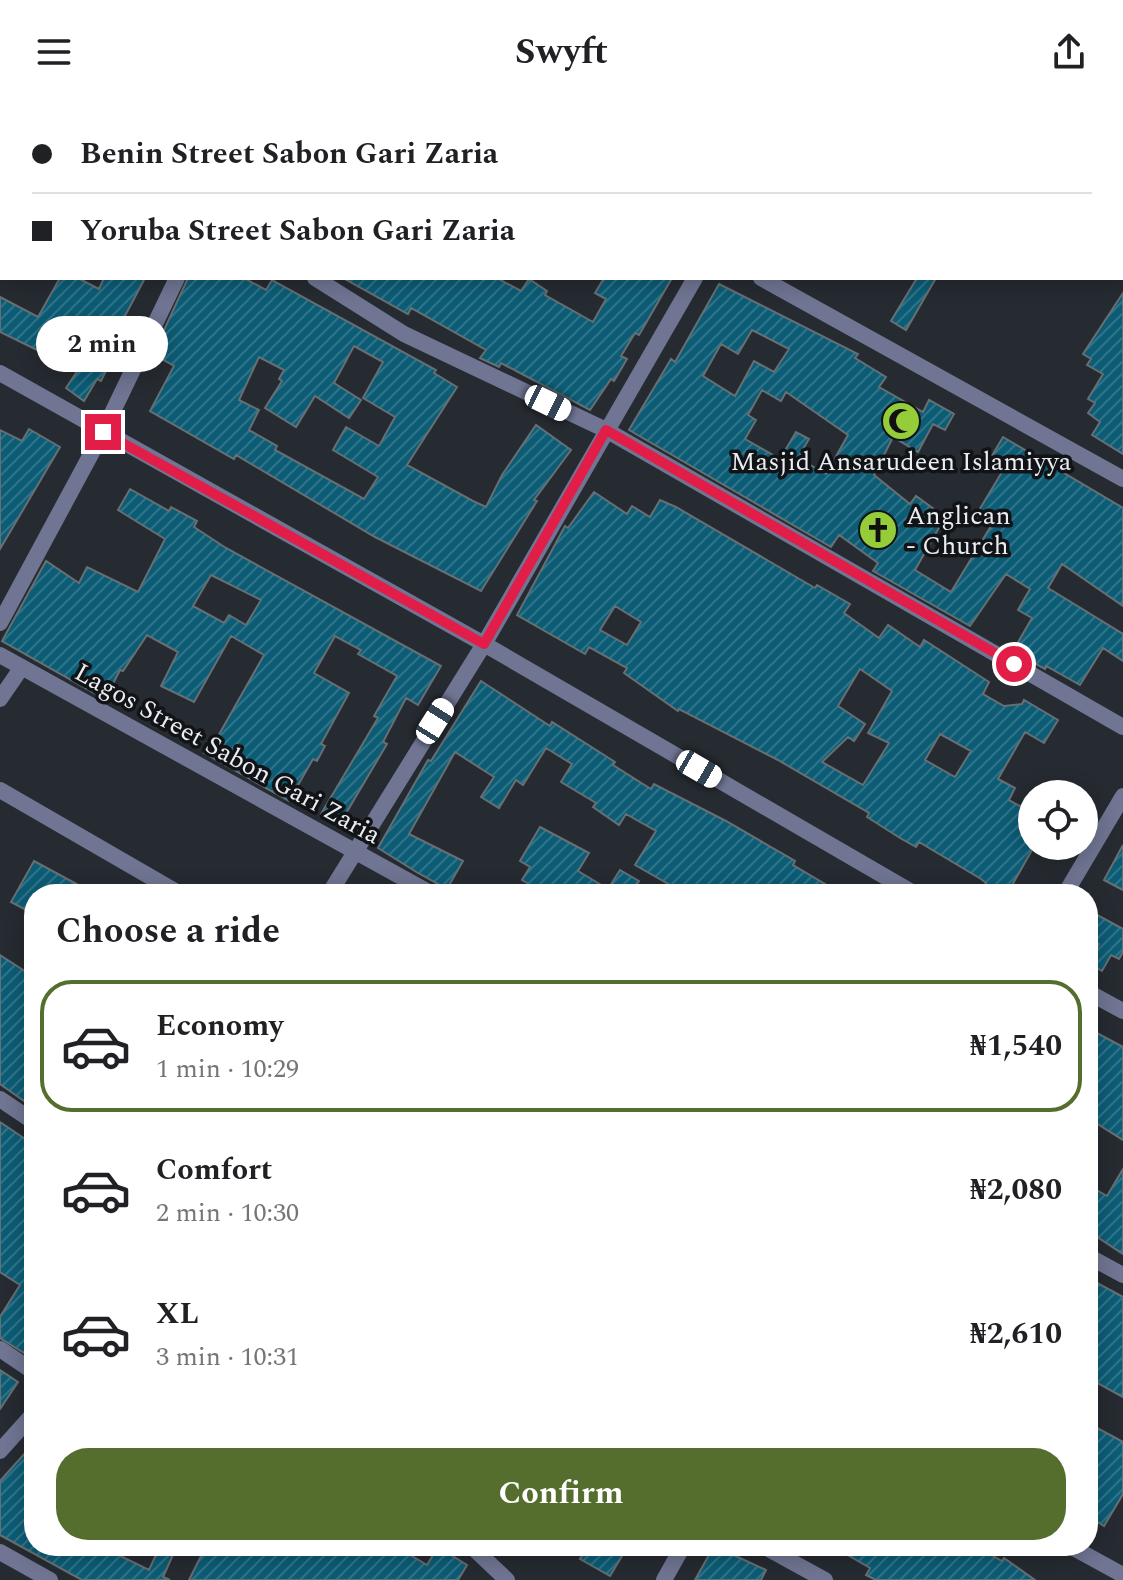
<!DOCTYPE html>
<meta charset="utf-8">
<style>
body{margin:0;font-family:Spectral,serif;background:#f6f6f6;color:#202124;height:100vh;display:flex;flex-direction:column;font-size:30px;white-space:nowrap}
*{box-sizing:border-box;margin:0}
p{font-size:26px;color:#757577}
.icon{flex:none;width:44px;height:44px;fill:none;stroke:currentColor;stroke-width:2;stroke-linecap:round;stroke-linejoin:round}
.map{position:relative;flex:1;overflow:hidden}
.details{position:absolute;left:24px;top:780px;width:1074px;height:672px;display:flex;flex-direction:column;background:#fff;border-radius:32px;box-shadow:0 4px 20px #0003}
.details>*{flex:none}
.hud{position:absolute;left:0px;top:0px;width:1124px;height:176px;box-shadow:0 4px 20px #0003;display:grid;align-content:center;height:176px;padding:0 32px;background:#fff}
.fabs{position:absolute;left:1018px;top:676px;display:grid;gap:16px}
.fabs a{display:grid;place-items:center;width:80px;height:80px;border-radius:50%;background:#fff;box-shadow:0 4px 20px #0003;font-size:40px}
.end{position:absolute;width:36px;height:36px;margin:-18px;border:10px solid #e11d48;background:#fff;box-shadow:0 0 0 4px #fff}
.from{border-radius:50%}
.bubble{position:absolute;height:56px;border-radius:28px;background:#fff;box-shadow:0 4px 20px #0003;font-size:26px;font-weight:700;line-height:56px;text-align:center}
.car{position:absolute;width:24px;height:48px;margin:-24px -12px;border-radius:10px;box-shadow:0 0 6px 2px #0007;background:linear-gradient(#fff 24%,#345 0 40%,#fff 0 76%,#345 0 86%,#fff 0)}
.hud b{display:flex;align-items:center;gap:28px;height:76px;font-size:30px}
.hud b+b{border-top:2px solid #e0e0e0}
.hud i{width:20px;height:20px;background:#202124}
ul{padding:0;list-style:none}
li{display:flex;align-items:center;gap:24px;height:132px;margin:0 16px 12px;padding:0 16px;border:4px solid transparent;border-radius:32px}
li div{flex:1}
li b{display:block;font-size:30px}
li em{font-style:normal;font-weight:700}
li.active{border-color:#556e2e}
li>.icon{width:72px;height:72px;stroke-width:1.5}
h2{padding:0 32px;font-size:36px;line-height:96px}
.primary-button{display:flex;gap:16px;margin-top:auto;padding:16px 32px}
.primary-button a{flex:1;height:92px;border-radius:32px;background:#556e2e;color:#fff;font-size:32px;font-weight:700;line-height:92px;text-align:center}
header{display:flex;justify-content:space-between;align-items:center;height:104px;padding:0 32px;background:#fff;font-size:36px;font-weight:700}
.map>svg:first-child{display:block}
.building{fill:url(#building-hatch);stroke:#666f73;stroke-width:2;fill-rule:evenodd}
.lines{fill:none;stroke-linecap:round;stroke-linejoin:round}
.minor{stroke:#6f7592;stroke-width:16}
.route{stroke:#e11d48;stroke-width:10}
.labels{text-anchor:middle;stroke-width:7;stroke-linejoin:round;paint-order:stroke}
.poi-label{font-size:26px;fill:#e9ecf0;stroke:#111316}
.street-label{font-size:26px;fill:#e9ecf0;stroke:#111316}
</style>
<header><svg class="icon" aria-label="menu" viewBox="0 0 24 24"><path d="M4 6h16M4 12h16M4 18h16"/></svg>Swyft<svg class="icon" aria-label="share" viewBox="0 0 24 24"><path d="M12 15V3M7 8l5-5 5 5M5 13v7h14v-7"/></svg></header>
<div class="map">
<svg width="1123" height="1476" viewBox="0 0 1123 1476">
<defs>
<pattern id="building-hatch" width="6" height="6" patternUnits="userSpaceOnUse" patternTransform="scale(2)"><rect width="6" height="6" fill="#0c5c75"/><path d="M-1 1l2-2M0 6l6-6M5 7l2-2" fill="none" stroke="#2f7489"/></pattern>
</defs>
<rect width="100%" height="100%" fill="#262b31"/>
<path class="building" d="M60 174H78L99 185 104 174H145L118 225 125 229 101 277 97 275 84 297 66 284 78 266 0 228V193L38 213Z
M188 174H244L266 186 272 176 436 266 434 269 457 283 407 361 473 397 486 403 502 371 536 321 571 346 534 396 537 397 481 487 375 433 236 351 234 355 150 307 174 262 153 250ZM354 242 383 258 363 294 395 313 379 342 346 323 333 346 378 373 364 395 275 346 277 342 249 326 259 306 239 296 259 253 284 266 279 275 282 277 265 304 296 323 315 292 349 314 361 296 334 279Z
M343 174H497L521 187 529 175 547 187 545 191 593 218 606 195 595 189 604 174H672L639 231 635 229 621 252 627 255 614 277 611 275 590 306 501 259 499 263 480 254 486 246 411 204 408 210Z
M917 174H936L906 226 891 217Z
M719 180 858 250 855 254 886 273 879 283 923 308 929 296 954 310 945 326 933 320 918 348 893 333 874 371 910 400 916 392 945 413 915 466 951 488 991 422 975 413 1005 363 990 355 1003 333 1123 404V502L1062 460 1048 484 1123 530V557L1103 544 1080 581 1046 562 1045 565 1013 547 1032 514 1018 506 1030 485 1006 470 970 522 873 467 878 459 839 431 831 443 629 326 671 255 675 258ZM752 226 789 245 774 268 754 257 735 292 703 272 721 240 738 250ZM762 286 781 297 786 288 848 331 826 370 798 354 809 335 796 328 780 355 745 335 756 316 748 311Z
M1123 189V350L1092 331 1100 318 1088 309 1095 299 1088 295 1103 270 1087 261 1091 255 1083 250Z
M29 325 60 343 0 445V326L22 337Z
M130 385 169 407 171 403 197 417 194 423 226 444 441 562 418 601 406 594 383 638 387 640 339 721 321 710 378 614 374 612 397 572 358 550 361 546 335 532 314 569 349 589 321 640 325 642 317 657 313 655 289 697 204 649 213 632 217 634 264 551 231 532 194 598 161 582 178 548 147 531 123 567 120 566 105 595 2 537 46 457 79 479 87 463 138 488 165 435 118 406ZM211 471 261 496 246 521 229 511 224 519 193 502Z
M594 388 627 410 632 402 650 413 660 396 676 403 815 484 817 481 850 500 844 509 879 534 888 521 920 543 924 536 989 578 983 590 1004 602 1022 600 1024 596 1058 616 1044 639 1025 628 998 675 1015 684 1009 696 1032 709V746L1007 790H980L986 779 981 775 919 738 916 743 900 734 867 713 869 709 778 656 679 605 678 607 624 569 627 564 589 543 585 550 517 511 565 422 568 424ZM615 502 641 518 627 541 600 526ZM860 565 892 587 868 629 889 639 863 681 822 658 848 633 854 637 865 620 838 602ZM940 630 971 647 955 673 925 656Z
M481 577 550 622 552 618 615 658 613 661 651 685 654 680 726 717 795 757 793 761 842 790H686L635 761 656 727 626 710 619 721 593 703 596 699 561 678 572 660 546 644 523 681 516 676 499 704 481 693 494 673 455 648 409 730 463 757 447 785 418 769 378 744 428 656 431 657Z
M540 723 589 749 578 767 608 785 620 766 639 777 631 790H546L522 776 530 763 520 757Z
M1123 741V786L1104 776Z
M34 757 95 790H34V810L11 798Z
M1088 806 1123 825V848L1119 855 1111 851 1102 867 1088 859 1099 840 1088 833Z
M0 851 34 873V1004L0 980Z
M1095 928 1123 943V1036L1088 1014V929L1093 932Z
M0 1018 34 1041V1244L29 1252 0 1234V1213L20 1181 0 1168Z
M1123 1065V1150L1088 1127V1092L1093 1084 1107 1092Z
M1088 1174 1123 1193V1293L1088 1274Z
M0 1266 18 1278 0 1305Z
M1088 1319 1123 1338V1390L1104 1422 1088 1412Z
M34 1339V1442H100L149 1466 160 1442H177L163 1473 170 1476H82L0 1431V1377Z
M206 1442H395L427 1461 438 1443 467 1461 458 1476H189Z
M588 1442H619L615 1448 622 1452 610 1472 580 1455Z
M714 1442 766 1466 761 1476H695Z
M832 1442H975L1002 1457 1004 1454 1035 1476H876L866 1471 870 1464Z"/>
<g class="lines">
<path class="minor" d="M11 0 14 2
M436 0 440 2
M261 2 262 0
M792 2 793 0
M315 174 404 230 606 326 1123 623
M761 174 1123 375
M0 269 484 540 915 790
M0 519 103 328 177 174
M0 551 432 790
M0 595 22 563
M0 686 180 790
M329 790 484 540 695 174
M1065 790 1123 692
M1088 888 1123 907
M0 995 34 1018
M1088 1152 1123 1171
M0 1245 34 1268
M0 1347 34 1309
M471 1442 507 1476
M763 1442 825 1476
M1070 1442 1123 1471
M0 1448 50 1476
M664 1476 683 1442"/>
</g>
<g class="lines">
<path class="route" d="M103 328 484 540 606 326 1014 560"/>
</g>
<defs>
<symbol id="mosque-disc" viewBox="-11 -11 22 22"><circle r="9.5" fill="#95cc3a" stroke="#111316"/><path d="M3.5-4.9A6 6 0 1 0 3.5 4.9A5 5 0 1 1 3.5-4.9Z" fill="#111"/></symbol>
<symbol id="church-disc" viewBox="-11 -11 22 22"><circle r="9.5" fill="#95cc3a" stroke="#111316"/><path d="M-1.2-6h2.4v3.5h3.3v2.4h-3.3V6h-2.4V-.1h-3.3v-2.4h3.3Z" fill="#111"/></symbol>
</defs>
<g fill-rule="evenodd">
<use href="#mosque-disc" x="879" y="295" width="44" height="44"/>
<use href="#church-disc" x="856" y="404" width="44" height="44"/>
</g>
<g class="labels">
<g class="poi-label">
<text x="901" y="366">Masjid Ansarudeen Islamiyya</text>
<text x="906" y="420" text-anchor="start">Anglican<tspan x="906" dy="30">- Church</tspan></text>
</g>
<g class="street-label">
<text transform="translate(228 649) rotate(29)" y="9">Lagos Street Sabon Gari Zaria</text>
</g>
</g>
</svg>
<div class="fabs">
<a><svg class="icon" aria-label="locate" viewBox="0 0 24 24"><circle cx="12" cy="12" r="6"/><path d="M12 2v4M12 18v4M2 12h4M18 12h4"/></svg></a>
</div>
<i class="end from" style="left:1014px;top:560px"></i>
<i class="end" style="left:103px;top:328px"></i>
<div class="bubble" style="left:36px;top:212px;width:132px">2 min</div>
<i class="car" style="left:548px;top:299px;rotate:116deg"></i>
<i class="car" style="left:435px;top:617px;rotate:32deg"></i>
<i class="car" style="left:699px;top:665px;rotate:120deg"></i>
<div class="hud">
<b><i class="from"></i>Benin Street Sabon Gari Zaria</b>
<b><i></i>Yoruba Street Sabon Gari Zaria</b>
</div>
<section class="details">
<h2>Choose a ride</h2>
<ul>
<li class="active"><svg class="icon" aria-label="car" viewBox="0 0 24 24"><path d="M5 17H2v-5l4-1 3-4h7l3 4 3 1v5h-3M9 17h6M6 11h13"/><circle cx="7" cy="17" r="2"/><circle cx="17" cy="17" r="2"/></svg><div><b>Economy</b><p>1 min · 10:29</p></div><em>₦1,540</em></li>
<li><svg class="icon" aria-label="car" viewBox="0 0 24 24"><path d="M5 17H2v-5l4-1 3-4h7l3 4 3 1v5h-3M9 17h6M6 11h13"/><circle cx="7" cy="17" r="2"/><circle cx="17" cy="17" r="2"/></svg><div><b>Comfort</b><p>2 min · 10:30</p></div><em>₦2,080</em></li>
<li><svg class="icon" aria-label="car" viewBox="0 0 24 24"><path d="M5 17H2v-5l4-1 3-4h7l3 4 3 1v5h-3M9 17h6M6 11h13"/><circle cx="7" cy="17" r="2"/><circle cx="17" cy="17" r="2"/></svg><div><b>XL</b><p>3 min · 10:31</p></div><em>₦2,610</em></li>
</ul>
<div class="primary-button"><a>Confirm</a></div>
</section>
</div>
